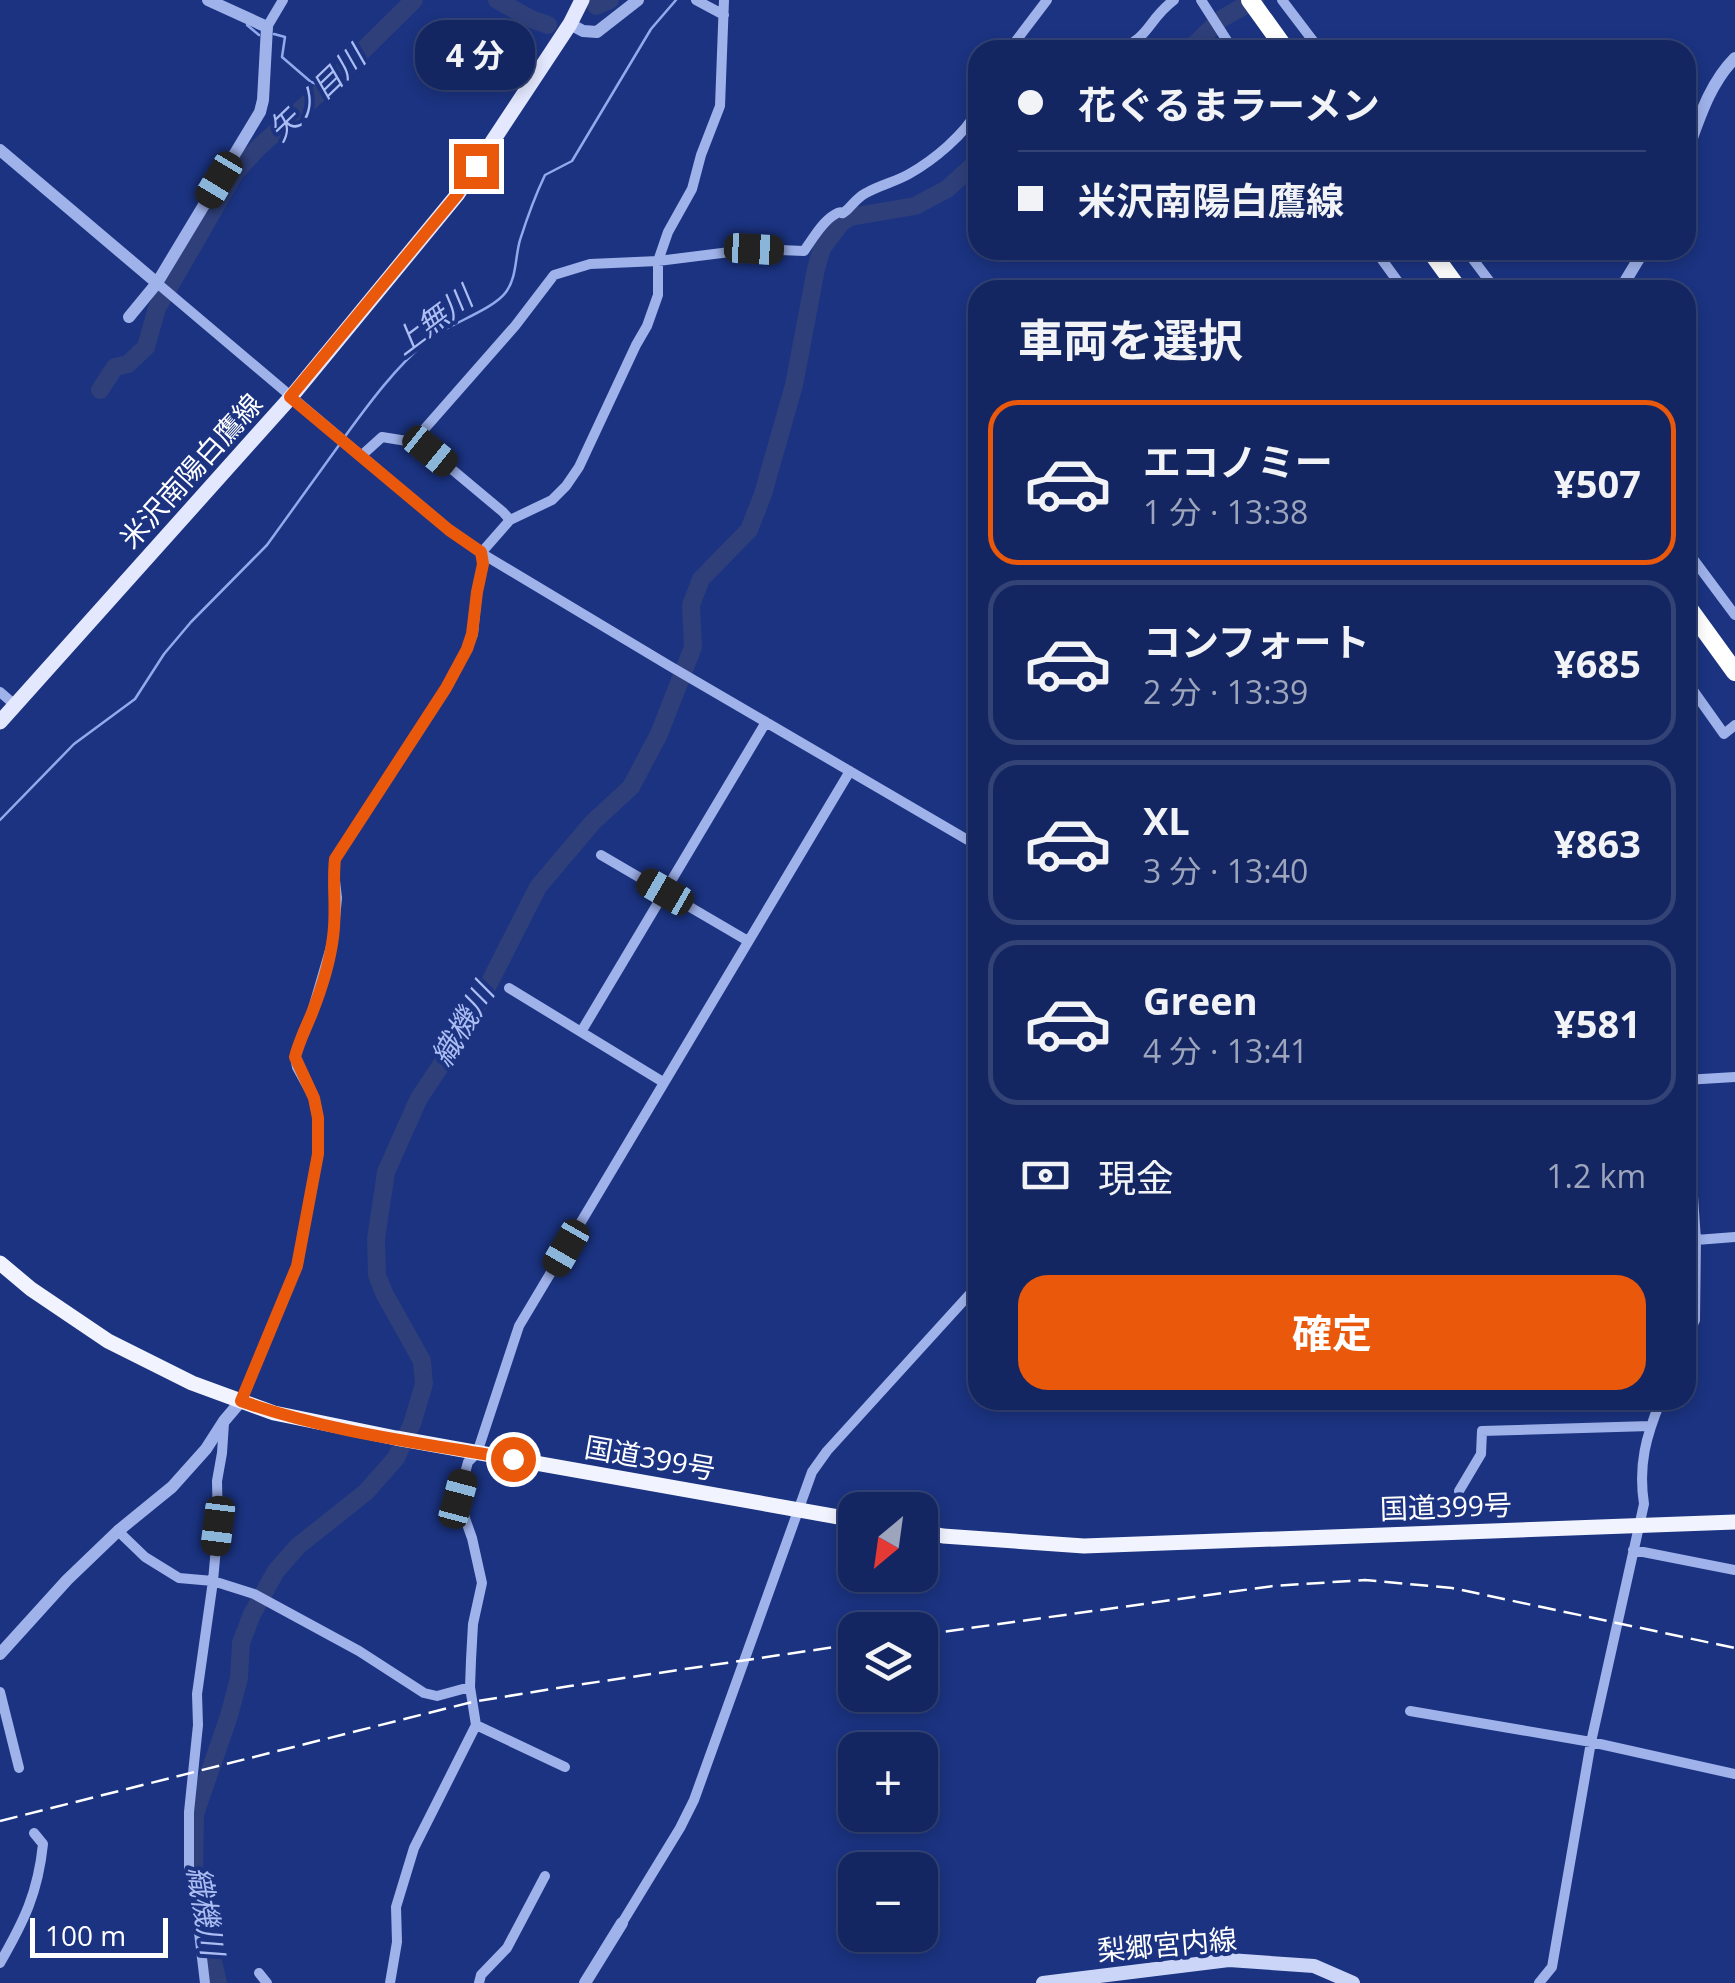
<!DOCTYPE html>
<html lang="ja">
<meta charset="utf-8">
<style>
body{margin:0;font-family:"Open Sans","Noto Sans JP",sans-serif;background:#1d2e67;color:#f1f3f6;height:100vh;display:flex;flex-direction:column;font-size:38px;white-space:nowrap}
*{box-sizing:border-box;margin:0}
p{font-size:32px;color:#9da5bd}
.icon{flex:none;width:55px;height:55px;fill:none;stroke:currentColor;stroke-width:2;stroke-linecap:round;stroke-linejoin:round}
.map{position:relative;flex:1;overflow:hidden}
.side{position:absolute;left:968px;top:280px;width:728px;height:1130px;display:flex;flex-direction:column;background:#142661;border-radius:30px;box-shadow:0 5px 15px #0003,0 0 0 2px #334376}
.side>*{flex:none}
.top-card{position:absolute;left:968px;top:40px;width:728px;height:220px;border-radius:30px;box-shadow:0 5px 15px #0003,0 0 0 2px #334376;display:grid;align-content:center;height:220px;padding:0 50px;background:#142661}
.needle{width:65px;rotate:209deg}
.controls{position:absolute;left:838px;top:1492px;display:grid;gap:20px}
.controls a{display:grid;place-items:center;width:100px;height:100px;border-radius:20px;background:#142661;box-shadow:0 5px 15px #0003,0 0 0 2px #334376;font-size:50px}
.scale{position:absolute;left:30px;bottom:25px;width:138px;box-sizing:border-box;padding-left:10px;border:5px solid #fff;border-top:0;font-size:28px;line-height:35px;white-space:nowrap;color:#fff;-webkit-text-stroke:8px #1b3381;paint-order:stroke}
.end{position:absolute;width:45px;height:45px;margin:-22px;border:12px solid #ea580c;background:#fff;box-shadow:0 0 0 5px #fff}
.from{border-radius:50%}
.bubble{position:absolute;height:70px;border-radius:30px;background:#142661;box-shadow:0 5px 15px #0003,0 0 0 2px #334376;font-size:32px;font-weight:700;line-height:70px;text-align:center}
.car{position:absolute;width:30px;height:60px;margin:-30px -15px;border-radius:12px;box-shadow:0 0 8px 2px #0007;background:linear-gradient(#222 24%,#8ab4d8 0 40%,#222 0 76%,#8ab4d8 0 86%,#222 0)}
.top-card b{display:flex;align-items:center;gap:35px;height:95px;font-size:38px}
.top-card b+b{border-top:2px solid #334376}
.top-card i{width:25px;height:25px;background:#f1f3f6}
ul{padding:0;list-style:none}
li{display:flex;align-items:center;gap:30px;height:165px;margin:0 20px 15px;padding:0 30px;border:5px solid #334376;border-radius:30px}
li div{flex:1}
li b{display:block;font-size:38px}
li em{font-style:normal;font-weight:700}
li.selected{border-color:#ea580c}
li>.icon{width:90px;height:90px;stroke-width:1.5}
h2{padding:0 50px;font-size:45px;line-height:120px}
.pay{display:flex;align-items:center;gap:25px;height:110px;padding:0 50px;font-size:38px}
.pay p{margin-inline-start:auto}
.action{display:flex;gap:20px;margin-top:auto;padding:20px 50px}
.action a{flex:1;height:115px;border-radius:30px;background:#ea580c;color:#fff;font-size:40px;font-weight:700;line-height:115px;text-align:center}
.map>svg:first-child{display:block}
.lines{fill:none;stroke-linecap:round;stroke-linejoin:round}
.stream{stroke:#92aaec;stroke-width:2.5}
.river{stroke:#2e3f7a;stroke-width:18}
.minor{stroke:#9fb2ea;stroke-width:10}
.tertiary{stroke:#9fb2ea;stroke-width:12}
.secondary{stroke:#cbd5f8;stroke-width:14}
.primary{stroke:#e3e8fe;stroke-width:15}
.trunk{stroke:#f1f4fe;stroke-width:15}
.motorway{stroke:#fff;stroke-width:18}
.rail{stroke:#fff;stroke-width:2.5;stroke-dasharray:18 8;stroke-linecap:butt}
.route{stroke:#ea580c;stroke-width:12}
.labels{text-anchor:middle;stroke-width:8;stroke-linejoin:round;paint-order:stroke}
.street-label{font-size:28px;fill:#fff;stroke:#1b3381}
.water-label{font-size:30px;font-style:italic;fill:#abbdf2;stroke:#1b3381}
</style>
<div class="map">
<svg width="1735" height="1983" viewBox="0 0 1735 1983">
<rect width="100%" height="100%" fill="#1b3381"/>
<g class="lines">
<path class="stream" d="M247 25 259 35
M274 34 285 37 282 57 311 82 326 87
M346 435C370 402 396 367 427 341 448 324 493 310 506 292 517 277 515 257 520 240 527 218 535 196 545 175L572 161 651 29 676 0
M0 820 74 744 135 699 164 654 191 622 267 545 342 441"/>
<path class="river" d="M497 0 531 19 548 25
M596 6 610 0
M1189 50 1221 19 1255 0
M100 390 115 367 128 364 146 347 157 308 235 173 259 147 326 87 414 0
M218 1983 194 1877 195 1814 229 1716 239 1678 241 1643 252 1614 276 1571 298 1546 366 1492 396 1458 412 1424 424 1384 422 1361 384 1293 377 1275 376 1239 386 1172 419 1098 468 1025 538 887 593 822 631 787 659 734 693 647 691 605 701 579 749 530 763 494 794 385 816 269 822 248 841 223 850 217 915 206 947 189 978 161"/>
<path class="minor" d="M696 0 724 15
M1201 0 1233 50
M1282 0 1320 50
M267 27 283 0
M1009 50 1047 0
M1115 50C1151 39 1146 21 1174 0
M1375 250 1404 290
M1466 250 1496 290
M157 283 449 530 481 553 668 665 978 846
M413 442 515 326 554 275 590 264 658 261 754 249 804 251C812 240 822 222 834 215 847 207 837 219 848 209 854 203 858 197 866 193 880 185 895 182 909 174 934 160 964 135 978 110
M361 456 382 437 413 442 430 451 503 512 510 520
M1685 548 1735 615
M1685 679 1724 734 1735 725
M0 692 15 705
M601 855 748 941
M509 988 663 1082
M581 1032 766 722
M1696 1240 1735 1237
M1685 1343 1695 1320 1696 1240 1685 1080 1735 1077
M241 1401 297 1266 318 1153V1118L314 1098 297 1067 295 1057 303 1032 312 1012 333 940 337 898 334 872 335 859 446 688 467 649 473 634 477 592 483 564 481 553 510 520 552 500 566 486 579 467 636 345 647 326 658 295V261L668 232 692 189 701 155 720 106 724 0
M1459 1491 1481 1454 1482 1431 1650 1426
M118 1531 145 1557 179 1578 213 1581 254 1594 359 1651 424 1693 437 1696 470 1687
M1633 1550 1735 1570
M0 1692 19 1768
M1410 1711 1591 1742 1735 1774
M476 1725 565 1767
M622 1923 680 1828 694 1800 812 1472 827 1451 978 1285
M0 1963C24 1921 38 1893 43 1844L34 1833
M259 1973 267 1983
M205 1983 198 1924 189 1868V1812L198 1725 197 1694 213 1581 218 1525 217 1481 222 1453 224 1423
M390 1983 397 1942 396 1907 414 1848 476 1725 470 1687 471 1660 473 1624 482 1583 472 1538 458 1499 468 1462 477 1453 519 1326 850 771
M479 1983 481 1975 507 1948 545 1876
M1539 1983 1552 1967 1591 1742 1644 1504C1638 1465 1646 1436 1661 1400"/>
<path class="tertiary" d="M570 24 583 31 597 32 638 0
M0 150 157 283
M1685 157C1698 123 1708 85 1735 58
M1620 290 1644 250
M129 317 157 283 260 112 263 100 267 27 208 0
M0 1654 67 1580 118 1531 172 1487 206 1449 224 1421 241 1401
M585 1983 622 1923"/>
<path class="secondary" d="M1043 1983 1229 1960 1314 1966 1353 1983"/>
<path class="primary" d="M0 722 291 397 457 195 570 24 582 0"/>
<path class="trunk" d="M0 1263 31 1289 108 1341 192 1383 274 1413 396 1438 855 1520
M920 1531 943 1536 1084 1546 1735 1522"/>
<path class="motorway" d="M1250 0 1286 50
M1430 250 1459 290
M1685 603 1735 672"/>
<path class="rail" d="M920 1635 1273 1586 1365 1580 1452 1588 1735 1648
M0 1821 472 1702 570 1686 855 1644"/>
</g>
<g class="lines">
<path class="route" d="M476 166 457 195 290 397 449 530 481 552 483 564 477 592 472 634 467 649 446 688 335 859C332 885 337 910 333 937 330 962 321 990 312 1013 306 1028 299 1041 295 1057L314 1098 318 1118V1154L297 1266 241 1401C328 1432 422 1443 513 1459"/>
</g>
<g class="labels">
<g class="street-label">
<text transform="translate(191 471) rotate(-48)" y="10">米沢南陽白鷹線</text>
<text transform="translate(650 1458) rotate(10)" y="10">国道399号</text>
<text transform="translate(1446 1507) rotate(-2)" y="10">国道399号</text>
<text transform="translate(1167 1945) rotate(-5)" y="10">梨郷宮内線</text>
</g>
<g class="water-label">
<text transform="translate(317 94) rotate(-44)" y="10">矢ノ目川</text>
<text transform="translate(433 321) rotate(-37)" y="10">上無川</text>
<text transform="translate(463 1025) rotate(-59)" y="10">織機川</text>
<text transform="translate(205 1911) rotate(80)" y="10">織機川</text>
</g>
</g>
</svg>
<div class="controls">
<a><svg class="needle" viewBox="-14 -14 28 28"><path d="M0-13l5 13h-10z" fill="#e53935"/><path d="M0 13l5-13h-10z" fill="#9da5bd"/></svg></a>
<a><svg class="icon" aria-label="layers" viewBox="0 0 24 24"><path d="M12 4l9 5-9 5-9-5zM3 14l9 5 9-5"/></svg></a>
<a>+</a>
<a>−</a>
</div>
<div class="scale">100 m</div>
<i class="end from" style="left:513px;top:1459px"></i>
<i class="end" style="left:476px;top:166px"></i>
<div class="bubble" style="left:415px;top:20px;width:120px">4 分</div>
<i class="car" style="left:219px;top:180px;rotate:211deg"></i>
<i class="car" style="left:754px;top:249px;rotate:93deg"></i>
<i class="car" style="left:430px;top:451px;rotate:129deg"></i>
<i class="car" style="left:665px;top:892px;rotate:300deg"></i>
<i class="car" style="left:566px;top:1248px;rotate:210deg"></i>
<i class="car" style="left:458px;top:1499px;rotate:15deg"></i>
<i class="car" style="left:218px;top:1526px;rotate:187deg"></i>
<div class="top-card">
<b><i class="from"></i>花ぐるまラーメン</b>
<b><i></i>米沢南陽白鷹線</b>
</div>
<section class="side">
<h2>車両を選択</h2>
<ul>
<li class="selected"><svg class="icon" aria-label="car" viewBox="0 0 24 24"><path d="M5 17H2v-5l4-1 3-4h7l3 4 3 1v5h-3M9 17h6M6 11h13"/><circle cx="7" cy="17" r="2"/><circle cx="17" cy="17" r="2"/></svg><div><b>エコノミー</b><p>1 分 · 13:38</p></div><em>¥507</em></li>
<li><svg class="icon" aria-label="car" viewBox="0 0 24 24"><path d="M5 17H2v-5l4-1 3-4h7l3 4 3 1v5h-3M9 17h6M6 11h13"/><circle cx="7" cy="17" r="2"/><circle cx="17" cy="17" r="2"/></svg><div><b>コンフォート</b><p>2 分 · 13:39</p></div><em>¥685</em></li>
<li><svg class="icon" aria-label="car" viewBox="0 0 24 24"><path d="M5 17H2v-5l4-1 3-4h7l3 4 3 1v5h-3M9 17h6M6 11h13"/><circle cx="7" cy="17" r="2"/><circle cx="17" cy="17" r="2"/></svg><div><b>XL</b><p>3 分 · 13:40</p></div><em>¥863</em></li>
<li><svg class="icon" aria-label="car" viewBox="0 0 24 24"><path d="M5 17H2v-5l4-1 3-4h7l3 4 3 1v5h-3M9 17h6M6 11h13"/><circle cx="7" cy="17" r="2"/><circle cx="17" cy="17" r="2"/></svg><div><b>Green</b><p>4 分 · 13:41</p></div><em>¥581</em></li>
</ul>
<div class="pay"><svg class="icon" aria-label="cash" viewBox="0 0 24 24"><path d="M3 7h18v10H3z"/><circle cx="12" cy="12" r="2"/></svg>現金<p>1.2 km</p></div>
<div class="action"><a>確定</a></div>
</section>
</div>
